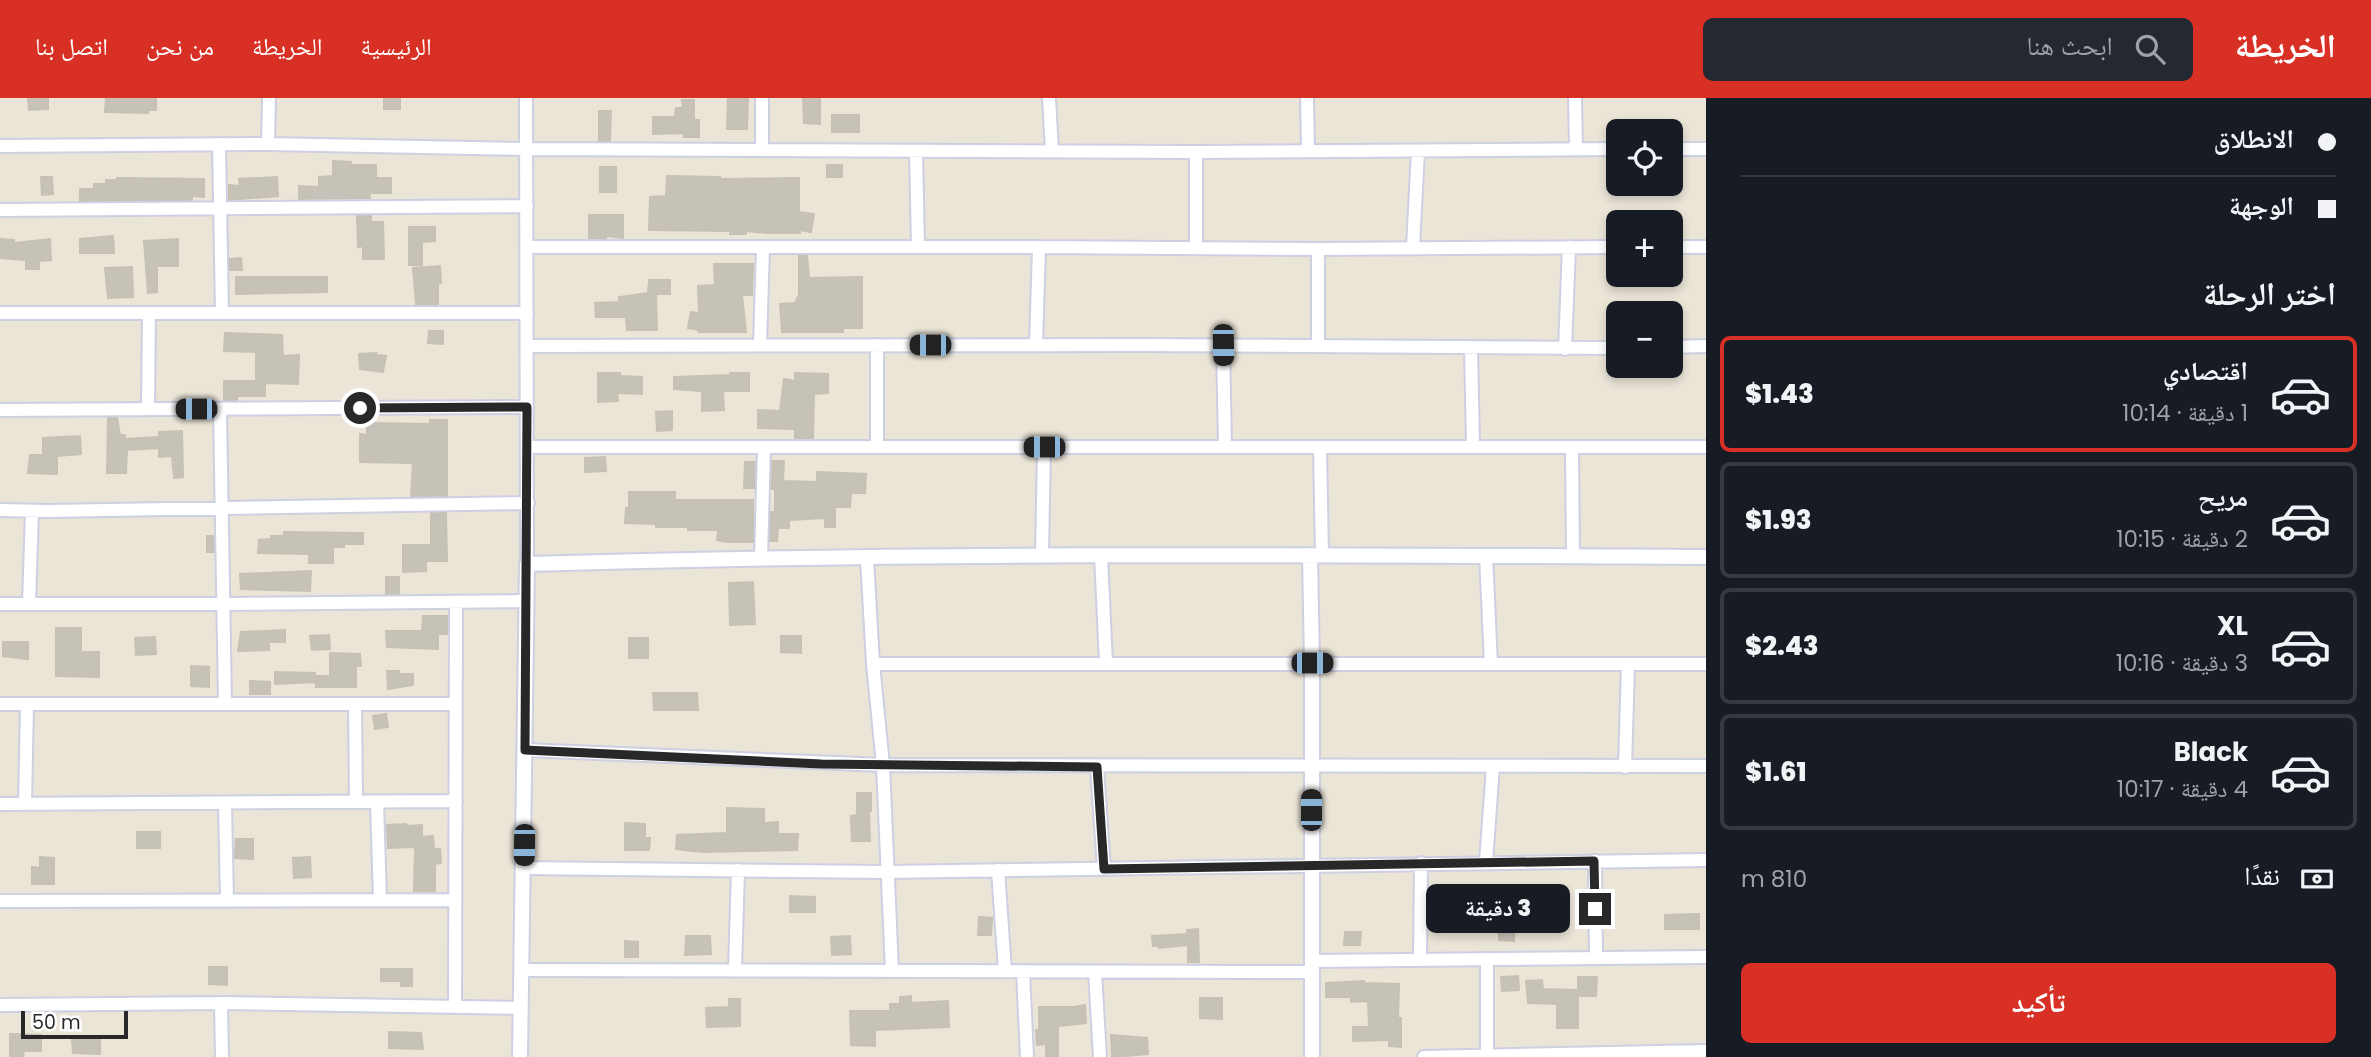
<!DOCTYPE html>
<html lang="ar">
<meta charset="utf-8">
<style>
body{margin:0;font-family:Poppins,"Noto Naskh Arabic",sans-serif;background:#242831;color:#f1f3f6;direction:rtl;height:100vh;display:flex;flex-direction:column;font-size:26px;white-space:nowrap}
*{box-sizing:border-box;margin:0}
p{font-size:23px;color:#9ea1a6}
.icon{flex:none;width:38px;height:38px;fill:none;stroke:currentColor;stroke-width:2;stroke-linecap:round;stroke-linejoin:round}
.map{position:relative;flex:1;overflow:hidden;direction:ltr}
.sheet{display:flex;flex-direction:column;background:#171b24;width:665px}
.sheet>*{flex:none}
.banner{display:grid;align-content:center;height:154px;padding:0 35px;background:#171b24}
.buttons{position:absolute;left:1606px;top:21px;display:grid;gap:14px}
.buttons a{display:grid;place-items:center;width:77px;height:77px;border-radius:10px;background:#171b24;box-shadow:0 4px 10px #0003;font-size:35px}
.scale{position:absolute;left:21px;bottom:18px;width:107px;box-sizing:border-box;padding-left:7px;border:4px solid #282828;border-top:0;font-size:19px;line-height:24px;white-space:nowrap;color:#282828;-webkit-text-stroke:5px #fff;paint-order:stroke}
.end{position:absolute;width:32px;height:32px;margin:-16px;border:9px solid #282828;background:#fff;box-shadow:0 0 0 4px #fff}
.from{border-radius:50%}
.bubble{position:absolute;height:49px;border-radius:10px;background:#171b24;box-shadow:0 4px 10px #0003;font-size:23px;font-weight:800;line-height:49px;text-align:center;direction:rtl}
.car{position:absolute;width:21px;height:42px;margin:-21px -10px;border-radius:9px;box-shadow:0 0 5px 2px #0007;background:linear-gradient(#222 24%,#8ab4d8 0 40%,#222 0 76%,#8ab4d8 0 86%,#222 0)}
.banner b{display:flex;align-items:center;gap:24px;height:66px;font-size:26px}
.banner b+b{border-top:2px solid #363941}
.banner i{width:18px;height:18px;background:#f1f3f6}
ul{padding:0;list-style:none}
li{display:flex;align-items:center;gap:21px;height:116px;margin:0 14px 10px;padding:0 21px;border:4px solid #363941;border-radius:10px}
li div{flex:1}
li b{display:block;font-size:26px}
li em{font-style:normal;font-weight:800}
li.on{border-color:#d93025}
li>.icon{width:63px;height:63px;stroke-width:1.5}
h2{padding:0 35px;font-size:32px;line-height:84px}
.pay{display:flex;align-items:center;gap:18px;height:77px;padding:0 35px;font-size:26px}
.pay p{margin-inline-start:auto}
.action{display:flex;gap:14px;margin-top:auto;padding:14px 35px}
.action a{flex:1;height:80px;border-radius:10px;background:#d93025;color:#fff;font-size:28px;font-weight:800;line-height:80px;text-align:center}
header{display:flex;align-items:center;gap:42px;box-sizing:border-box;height:98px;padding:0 35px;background:#d93025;color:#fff}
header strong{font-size:33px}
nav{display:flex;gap:38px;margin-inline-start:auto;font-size:24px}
.search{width:490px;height:63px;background:#242831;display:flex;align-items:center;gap:18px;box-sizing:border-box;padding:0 24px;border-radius:10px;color:#9ea1a6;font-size:26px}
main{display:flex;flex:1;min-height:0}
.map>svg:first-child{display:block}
.building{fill:#c6c2b8;stroke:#c6c1b2;stroke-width:2}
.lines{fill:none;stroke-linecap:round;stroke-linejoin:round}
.minor-casing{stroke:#cdcfe2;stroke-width:16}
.tertiary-casing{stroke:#cdcfe2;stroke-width:18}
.minor{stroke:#fff;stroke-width:12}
.tertiary{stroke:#fff;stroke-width:14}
.route{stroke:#282828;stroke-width:9}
</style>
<header>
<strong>الخريطة</strong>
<div class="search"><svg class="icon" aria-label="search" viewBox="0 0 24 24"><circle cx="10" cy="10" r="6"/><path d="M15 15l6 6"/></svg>ابحث هنا</div>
<nav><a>الرئيسية</a><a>الخريطة</a><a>من نحن</a><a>اتصل بنا</a></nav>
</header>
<main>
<section class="sheet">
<div class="banner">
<b><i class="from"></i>الانطلاق</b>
<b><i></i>الوجهة</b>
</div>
<h2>اختر الرحلة</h2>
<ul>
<li class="on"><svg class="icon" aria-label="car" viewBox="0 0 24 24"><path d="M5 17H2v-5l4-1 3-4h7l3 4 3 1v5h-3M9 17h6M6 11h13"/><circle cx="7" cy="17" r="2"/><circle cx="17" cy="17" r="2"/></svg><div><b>اقتصادي</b><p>1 دقيقة · 10:14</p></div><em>$1.43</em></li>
<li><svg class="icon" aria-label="car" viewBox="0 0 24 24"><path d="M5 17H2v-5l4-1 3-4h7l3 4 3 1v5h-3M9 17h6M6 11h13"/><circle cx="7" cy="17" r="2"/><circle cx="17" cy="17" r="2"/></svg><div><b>مريح</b><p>2 دقيقة · 10:15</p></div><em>$1.93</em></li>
<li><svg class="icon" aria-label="car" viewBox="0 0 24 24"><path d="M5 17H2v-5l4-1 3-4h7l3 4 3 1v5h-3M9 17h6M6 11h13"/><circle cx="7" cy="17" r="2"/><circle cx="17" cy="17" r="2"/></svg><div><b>XL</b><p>3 دقيقة · 10:16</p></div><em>$2.43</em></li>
<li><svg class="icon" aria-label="car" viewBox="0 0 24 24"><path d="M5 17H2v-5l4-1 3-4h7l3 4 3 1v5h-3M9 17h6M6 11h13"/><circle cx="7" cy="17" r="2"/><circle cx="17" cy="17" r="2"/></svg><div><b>Black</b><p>4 دقيقة · 10:17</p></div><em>$1.61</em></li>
</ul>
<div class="pay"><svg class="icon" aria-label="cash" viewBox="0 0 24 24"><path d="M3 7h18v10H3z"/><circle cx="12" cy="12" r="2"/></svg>نقدًا<p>810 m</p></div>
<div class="action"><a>تأكيد</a></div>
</section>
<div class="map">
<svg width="1706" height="959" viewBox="0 0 1706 959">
<rect width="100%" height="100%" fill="#ebe5d8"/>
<path class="building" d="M28 0H48V11L29 12Z
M106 0H156V12H148V15L105 14Z
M384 0H400V11H384Z
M728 0H748L747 31H727Z
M803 0H820V26L804 25Z
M682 2H694V22H699V39H684V35L653 36V19H675L676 10H683Z
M599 13H611L610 43H599Z
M832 17H859V34H832Z
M333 63 351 64V67H376V80H391V95H369L370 100 299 101V88L319 89V79L333 78Z
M827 67H842V79H827Z
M600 69H616V94H600Z
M667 78 720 79V81L799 80V114L814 116 811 134 800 132V135H768L746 133V136H730V133L649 132 650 99 666 98Z
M41 79H52L53 96 42 97Z
M277 79 278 98 229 102V87L240 88 239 81Z
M117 80 204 81V99L192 98V102L80 103V91H94V86H106V82H117Z
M589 117H623V140L606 138V140H589Z
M357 118H371V124H383L384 161H363V148L358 149Z
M409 129H435V143L422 144V167H409Z
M113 138 114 155H80V141Z
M0 141 14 142V145L50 141 51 162 39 163V171H26V162L0 160Z
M178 141V168H157V194L148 195 144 143Z
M799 158H807L809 180 862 179V230H843V234H782L780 206 795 205 799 197Z
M241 160 242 172H230V161Z
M714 166H753L752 197H742L746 234H699V232L688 230 691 214 699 215 698 188 715 187Z
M440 168 441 185H438V206H416L413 170Z
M132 169 133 199 108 200 105 170Z
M236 179H327V194L236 196Z
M649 182H670V196H656L657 232H627L626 219H596L595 205 619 204V199L648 195Z
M429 233H443V246L428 245Z
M225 235 282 237 283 258 299 257 298 286 265 285V298H237V302H224V283H256V254L224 253Z
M376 255V257L386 258 383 274 360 271 359 256Z
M598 275H620V278L642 279V296L617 295 618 303 598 304Z
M730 275H749V293H723L724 312 702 313V293L674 291V279L730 277Z
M795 275 828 276V295L814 296 813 340H795V331L758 330V312L780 313 784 281 795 283Z
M672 313V332L657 333 656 314Z
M108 320H117L120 337H125V341L159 339V334L182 333 183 379 174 380 172 358 159 359V350L127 352 126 375H107Z
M430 322H447V398H411L413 365 360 364V336L367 337V325L430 326Z
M80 338 81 356 57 358V376L28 375 30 357H43V340Z
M605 359 606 373 585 374V360Z
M772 363H784L783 383 817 384V374L866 376 865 395H851L850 409H835V429H825V420L789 422V430H778L777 443H770L771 414H775V391H772Z
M745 364H755L754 390H744Z
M629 394H675V402H753V444H728L717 442 718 432H688V429H656V426L625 425 626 410H629Z
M431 415H446L447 463H426V473L403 474V447H431Z
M284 434 363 435V446H344V449H333V465H309V456L258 455 259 442 271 441V438H284Z
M207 438H213L214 454H207Z
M311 473 310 493 241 491 240 476Z
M386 479H399V496H386Z
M753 484 755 526 730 527 729 485Z
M423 518H447V536H438V551L387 549 386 533H422Z
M56 530H81V554H99V579L56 578Z
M285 532V544H269V552L238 553 241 534Z
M329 537 330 551 312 552 310 538Z
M781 538H801V555L781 554Z
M155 539 156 556 136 557 135 540Z
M629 540H648V560H629Z
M3 544H28V561L3 558Z
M330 555 360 556 361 568H356V589H316L315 578H330Z
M191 568 209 569V589L191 588Z
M387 573H399V576H413V587L388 591Z
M275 574 315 575V584L275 586Z
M250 583 270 584V596H250Z
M653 595H697L698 612H654Z
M386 616 388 629 375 631 373 618Z
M857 695H871V713H869L870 743H852L851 718 857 717Z
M727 710 764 711V725L778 724V736H798L797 752 702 754 676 751 677 737 727 735Z
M625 725 645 726V740H650L649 752H625Z
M406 726 407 728 422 727V739L433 738 434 751H440L441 765 435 766V793H414L415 749 388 750 387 727Z
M137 734H160V750H137Z
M236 741H253V761L235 760Z
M40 759 54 760V786H32V769L40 770Z
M310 759 311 779 294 780 293 760Z
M790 798 815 799V814H790Z
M1505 809H1524V818L1514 819V843L1499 842V820L1457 822 1456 811Z
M1699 816V831H1665V817Z
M979 819 992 820 991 837H978Z
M1198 831 1199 864H1188V847L1159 850V848H1153L1152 838 1187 836V832Z
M1345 834H1361L1360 847H1344Z
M686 838H710L711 856 685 857Z
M850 838 851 856 832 857 831 839Z
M625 843 638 844V859H625Z
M209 869H227V887L209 886Z
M381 871H412V888H401V883H381Z
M1518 878 1519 892 1502 893 1501 879Z
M1578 879H1597L1596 898H1578V930H1557V906L1528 905 1526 883 1542 882 1543 891 1578 892Z
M1364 883V885L1399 886 1398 920H1401V949L1389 948V942L1353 943V929H1369L1368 903 1351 904V899H1326V885Z
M911 898V905L948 903 949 929 875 932V948L851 947 850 913H890V906H900V899Z
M1200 900H1222V921L1200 920Z
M729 901H740V928L707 929 706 910 729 909Z
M1085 907 1086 925 1058 928V959H1046V946L1037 947 1036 932H1039V909H1074Z
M389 934 421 935 423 951 389 950Z
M10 936 41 937V953H24L23 959H10Z
M1111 937 1147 940 1148 956 1112 959Z
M100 940V956L73 955 72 942Z"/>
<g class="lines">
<defs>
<path id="minor" d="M526 0 527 466
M762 0V52
M1049 0 1052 52
M1307 0 1308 52
M1575 0 1576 51
M219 46 222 215
M268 46 269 0
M0 48 268 46 527 51 1196 54 1619 51
M1671 51H1706
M916 53 918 149
M0 112 527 108
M527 149H1039L1318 151 1619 149
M1413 149 1418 53
M1671 149H1706
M1196 150V54
M0 215H527
M760 247 763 149
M1036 247 1039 149
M1223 247 1225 349
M527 248 1140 247 1619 250
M1318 248V151
M1671 249 1706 248
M1471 250 1473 348
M1565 251 1569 149
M148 311 149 215
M220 311 225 606
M0 312 527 309
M877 348V247
M528 349H1706
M1572 349 1573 458
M1320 350 1322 457
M0 412 48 413 528 405
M1042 457 1044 349
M1101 457 1106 566
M1486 458 1491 566
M761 460 764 349
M867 460 873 566 883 667 892 873
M0 506H223L527 503
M29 506 32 413
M873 566H1706
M0 606H455
M355 606 356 704
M525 652 883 667 1706 668
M1097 669 1104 771
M1625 669 1628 567
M377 704 380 802
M225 705 227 803
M0 706 456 703
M25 706 27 606
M1595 763 1596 860
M1486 764 1493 668
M523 770 887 774 1706 762
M998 772 1005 873
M0 803 454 802
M1487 861V958
M1420 862 1421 765
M1312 863 1706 859
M521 872 1311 874
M735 872 738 772
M1023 873 1027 959
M1095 874 1100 959
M221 905 222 959
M0 907 221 905 521 910
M455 908 456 504
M1424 959 1706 953"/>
<path id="tertiary" d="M1310 457 1312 565V959
M520 959 527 466C920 454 1313 457 1706 459"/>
</defs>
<use href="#minor" class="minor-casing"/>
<use href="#tertiary" class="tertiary-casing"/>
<use href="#minor" class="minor"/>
<use href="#tertiary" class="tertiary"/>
</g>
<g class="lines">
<path class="route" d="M360 310 527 309 525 652 821 666 1097 669 1104 771 1594 763 1595 811"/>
</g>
</svg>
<div class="buttons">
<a><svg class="icon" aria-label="locate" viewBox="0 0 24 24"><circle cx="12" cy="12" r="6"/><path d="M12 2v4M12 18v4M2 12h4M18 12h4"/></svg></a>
<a>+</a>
<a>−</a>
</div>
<div class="scale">50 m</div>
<i class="end from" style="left:360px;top:310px"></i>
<i class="end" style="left:1595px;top:811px"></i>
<div class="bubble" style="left:1426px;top:786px;width:144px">3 دقيقة</div>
<i class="car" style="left:930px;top:247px;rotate:270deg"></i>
<i class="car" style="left:1223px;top:247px;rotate:179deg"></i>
<i class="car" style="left:196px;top:311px;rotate:270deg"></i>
<i class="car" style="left:1044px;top:349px;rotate:270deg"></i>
<i class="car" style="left:1312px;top:565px;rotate:90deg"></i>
<i class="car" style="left:1311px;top:712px;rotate:0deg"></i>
<i class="car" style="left:524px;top:747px;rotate:181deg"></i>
</div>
</main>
